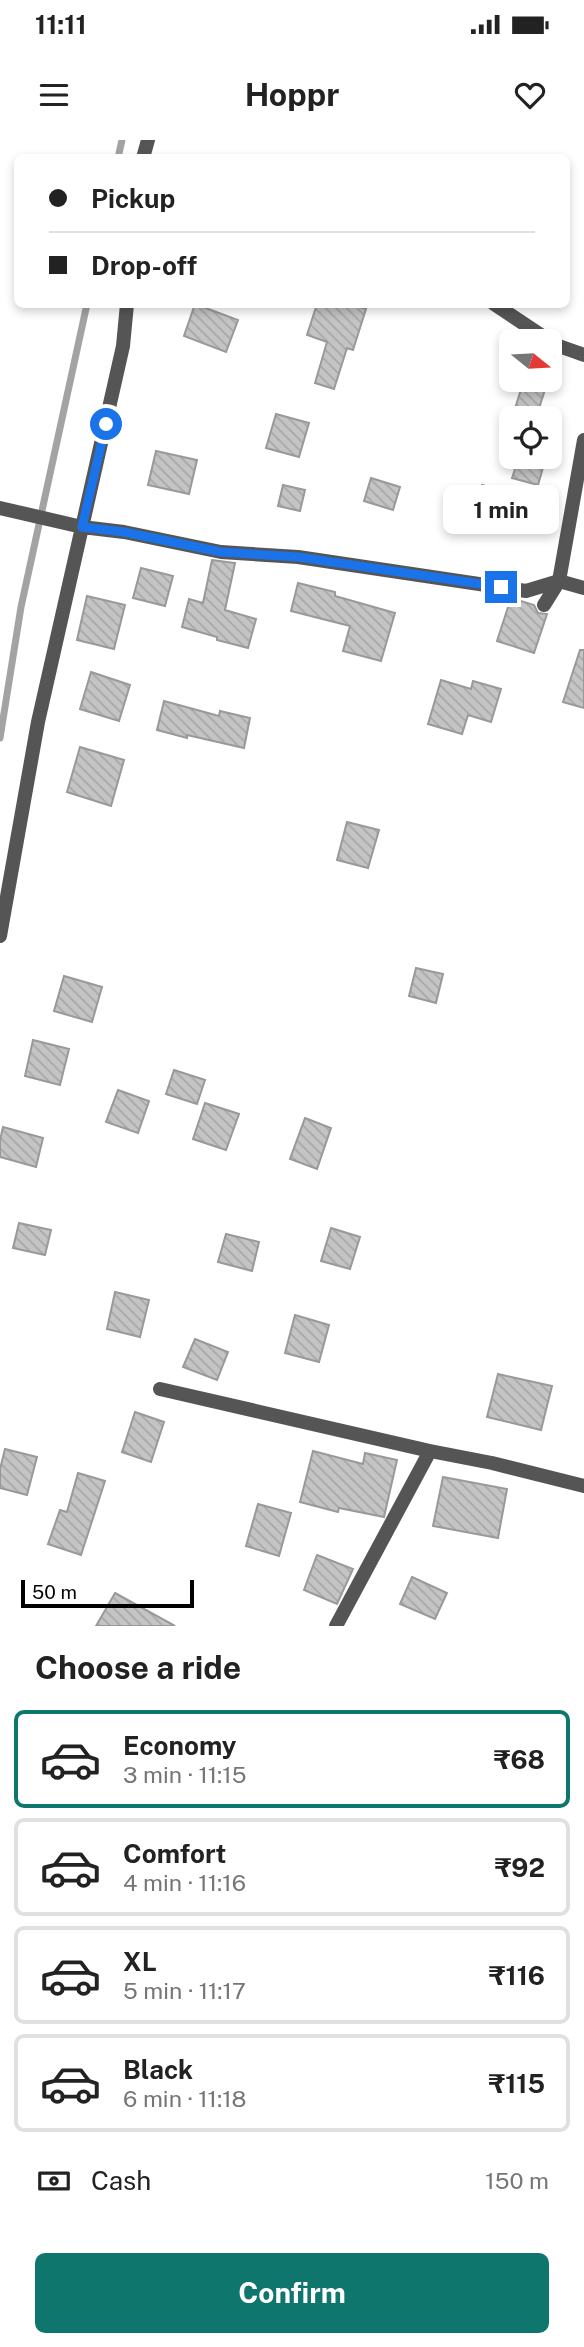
<!DOCTYPE html>
<meta charset="utf-8">
<style>
body{margin:0;font-family:"Public Sans",sans-serif;background:#f2f2f2;color:#222;height:100vh;display:flex;flex-direction:column;font-size:26px;white-space:nowrap}
*{box-sizing:border-box;margin:0}
p{font-size:23px;color:#767676}
.icon{flex:none;width:38px;height:38px;fill:none;stroke:currentColor;stroke-width:2;stroke-linecap:round;stroke-linejoin:round}
.map{position:relative;height:1486px;overflow:hidden}
.panel{display:flex;flex-direction:column;background:#fff;flex:1}
.panel>*{flex:none}
.hud{position:absolute;left:14px;top:14px;width:556px;height:154px;border-radius:10px;box-shadow:0 4px 10px #0003;display:grid;align-content:center;height:154px;padding:0 35px;background:#fff}
.needle{width:46px;rotate:108deg}
.controls{position:absolute;left:499px;top:189px;display:grid;gap:14px}
.controls a{display:grid;place-items:center;width:63px;height:63px;border-radius:10px;background:#fff;box-shadow:0 4px 10px #0003;font-size:35px}
.scale{position:absolute;left:21px;bottom:18px;width:173px;box-sizing:border-box;padding-left:7px;border:4px solid #000;border-top:0;font-size:19px;line-height:24px;white-space:nowrap;color:#000;-webkit-text-stroke:5px #fff;paint-order:stroke}
.end{position:absolute;width:32px;height:32px;margin:-16px;border:9px solid #1a73e8;background:#fff;box-shadow:0 0 0 4px #fff}
.from{border-radius:50%}
.bubble{position:absolute;height:49px;border-radius:10px;background:#fff;box-shadow:0 4px 10px #0003;font-size:23px;font-weight:700;line-height:49px;text-align:center}
.hud b{display:flex;align-items:center;gap:24px;height:66px;font-size:26px}
.hud b+b{border-top:2px solid #e0e0e0}
.hud i{width:18px;height:18px;background:#222}
ul{padding:0;list-style:none}
li{display:flex;align-items:center;gap:21px;height:98px;margin:0 14px 10px;padding:0 21px;border:4px solid #e0e0e0;border-radius:10px}
li div{flex:1}
li b{display:block;font-size:26px}
li em{font-style:normal;font-weight:700}
li.selected{border-color:#0f766e}
li>.icon{width:63px;height:63px;stroke-width:1.5}
h2{padding:0 35px;font-size:32px;line-height:84px}
.pay{display:flex;align-items:center;gap:18px;height:77px;padding:0 35px;font-size:26px}
.pay p{margin-inline-start:auto}
.button{display:flex;gap:14px;margin-top:auto;padding:14px 35px}
.button a{flex:1;height:80px;border-radius:10px;background:#0f766e;color:#fff;font-size:28px;font-weight:700;line-height:80px;text-align:center}
.status{display:flex;justify-content:space-between;align-items:center;height:49px;padding:0 35px;background:#fff;direction:ltr}
.status svg{height:19px;fill:currentColor}
header{display:flex;justify-content:space-between;align-items:center;height:91px;padding:0 35px;background:#fff;font-size:32px;font-weight:700}
.map>svg:first-child{display:block}
.lines{fill:none;stroke-linecap:round;stroke-linejoin:round}
.stream{stroke:#a3a3a3;stroke-width:7}
.building{fill:url(#building-back-hatch);stroke:#999;stroke-width:2}
.street{stroke:#555;stroke-width:14}
.route{stroke:#1a73e8;stroke-width:9}
</style>
<div class="status"><b>11:11</b><svg viewBox="0 0 49 12"><path d="M0 12V9h3v3zM5 12V6h3v6zM10 12V3h3v9zM15 12V0h3v12zM26 1h20v11H26zM47 4h2v5h-2z"/></svg></div>
<header><svg class="icon" aria-label="menu" viewBox="0 0 24 24"><path d="M4 6h16M4 12h16M4 18h16"/></svg>Hoppr<svg class="icon" aria-label="heart" viewBox="0 0 24 24"><path d="M12 20l-8-8c-3-5 5-10 8-4 3-6 11-1 8 4z"/></svg></header>
<div class="map">
<svg width="584" height="1486" viewBox="0 0 584 1486">
<defs>
<pattern id="building-back-hatch" width="6" height="6" patternUnits="userSpaceOnUse" patternTransform="scale(1.75)"><rect width="6" height="6" fill="#c4c4c4"/><path d="M-1 5l2 2M0 0l6 6M5-1l2 2" fill="none" stroke="#a7a7a7"/></pattern>
</defs>
<rect width="100%" height="100%" fill="#fff"/>
<g class="lines">
<path class="stream" d="M118 18 122 0
M0 598 21 467 87 164"/>
</g>
<path class="building" d="M195 164 238 180 226 212 184 196Z
M317 164H350L366 169 353 210 347 208 334 249 315 243 327 202 307 195Z
M524 240H548L536 278H512Z
M276 274 309 283 299 317 266 308Z
M156 311 197 320 189 354 148 345Z
M519 317H546L538 345 512 338Z
M371 338 400 347 393 370 364 361Z
M283 345 305 350 300 371 278 366Z
M482 345 508 352 501 377 474 369Z
M212 420 235 423 225 470 256 479 248 508 217 500V497L182 487 189 459 203 463Z
M141 428 173 436 165 466 133 458Z
M298 443 335 452V456L395 473 381 521 343 511 350 486 291 471Z
M87 456 125 465 114 509 77 500Z
M511 458 534 465 538 473 547 474 534 513 497 501Z
M580 510H584V568L563 562Z
M91 532 130 545 119 581 80 569Z
M441 540 471 549 473 541 501 549 491 582 468 575 462 594 428 584Z
M164 561 219 576 220 571 250 578 244 608 187 595V598L157 590Z
M80 607 124 620 111 666 67 652Z
M347 682 379 690 368 728 337 720Z
M416 828 443 834 436 863 409 856Z
M64 836 102 847 92 882 54 871Z
M33 900 69 909 60 945 25 936Z
M174 930 205 940 197 964 166 954Z
M118 950 149 961 138 993 106 982Z
M205 963 239 974 226 1010 193 999Z
M305 978 331 988 317 1029 290 1019Z
M3 987 43 998 36 1027 0 1017V1000Z
M19 1083 51 1090 45 1115 13 1108Z
M331 1088 360 1097 350 1129 321 1121Z
M226 1094 259 1102 252 1131 218 1122Z
M115 1152 149 1160 140 1197 107 1189Z
M295 1175 329 1185 319 1222 285 1213Z
M195 1199 228 1212 217 1240 183 1227Z
M498 1234 552 1246 541 1290 487 1277Z
M135 1272 164 1282 151 1322 122 1312Z
M5 1309 37 1317 27 1355 0 1348V1329Z
M313 1311 363 1324 365 1313 397 1320 384 1377 339 1368 338 1372 300 1362Z
M78 1333 105 1341 81 1415 48 1404 60 1370 67 1372Z
M443 1337 507 1349 498 1398 433 1386Z
M258 1364 291 1373 279 1416 246 1406Z
M317 1415 353 1429 337 1464 304 1450Z
M412 1437 447 1453 435 1479 400 1464Z
M115 1453 175 1486H96Z"/>
<g class="lines">
<path class="street" d="M143 18 148 0
M494 164 556 205 584 215
M0 368 82 387 124 392 221 412 298 417 526 451 559 441 584 448
M544 465 559 441 584 300
M0 796 38 582 123 206 127 164
M160 1249 430 1311 492 1323 584 1346
M336 1486 430 1311"/>
</g>
<g class="lines">
<path class="route" d="M106 284 82 387 124 392 221 412 298 417 501 447"/>
</g>
</svg>
<div class="controls">
<a><svg class="needle" viewBox="-14 -14 28 28"><path d="M0-13l5 13h-10z" fill="#e53935"/><path d="M0 13l5-13h-10z" fill="#767676"/></svg></a>
<a><svg class="icon" aria-label="locate" viewBox="0 0 24 24"><circle cx="12" cy="12" r="6"/><path d="M12 2v4M12 18v4M2 12h4M18 12h4"/></svg></a>
</div>
<div class="scale">50 m</div>
<i class="end from" style="left:106px;top:284px"></i>
<i class="end" style="left:501px;top:447px"></i>
<div class="bubble" style="left:443px;top:345px;width:116px">1 min</div>
<div class="hud">
<b><i class="from"></i>Pickup</b>
<b><i></i>Drop-off</b>
</div>
</div>
<section class="panel">
<h2>Choose a ride</h2>
<ul>
<li class="selected"><svg class="icon" aria-label="car" viewBox="0 0 24 24"><path d="M5 17H2v-5l4-1 3-4h7l3 4 3 1v5h-3M9 17h6M6 11h13"/><circle cx="7" cy="17" r="2"/><circle cx="17" cy="17" r="2"/></svg><div><b>Economy</b><p>3 min · 11:15</p></div><em>₹68</em></li>
<li><svg class="icon" aria-label="car" viewBox="0 0 24 24"><path d="M5 17H2v-5l4-1 3-4h7l3 4 3 1v5h-3M9 17h6M6 11h13"/><circle cx="7" cy="17" r="2"/><circle cx="17" cy="17" r="2"/></svg><div><b>Comfort</b><p>4 min · 11:16</p></div><em>₹92</em></li>
<li><svg class="icon" aria-label="car" viewBox="0 0 24 24"><path d="M5 17H2v-5l4-1 3-4h7l3 4 3 1v5h-3M9 17h6M6 11h13"/><circle cx="7" cy="17" r="2"/><circle cx="17" cy="17" r="2"/></svg><div><b>XL</b><p>5 min · 11:17</p></div><em>₹116</em></li>
<li><svg class="icon" aria-label="car" viewBox="0 0 24 24"><path d="M5 17H2v-5l4-1 3-4h7l3 4 3 1v5h-3M9 17h6M6 11h13"/><circle cx="7" cy="17" r="2"/><circle cx="17" cy="17" r="2"/></svg><div><b>Black</b><p>6 min · 11:18</p></div><em>₹115</em></li>
</ul>
<div class="pay"><svg class="icon" aria-label="cash" viewBox="0 0 24 24"><path d="M3 7h18v10H3z"/><circle cx="12" cy="12" r="2"/></svg>Cash<p>150 m</p></div>
<div class="button"><a>Confirm</a></div>
</section>
